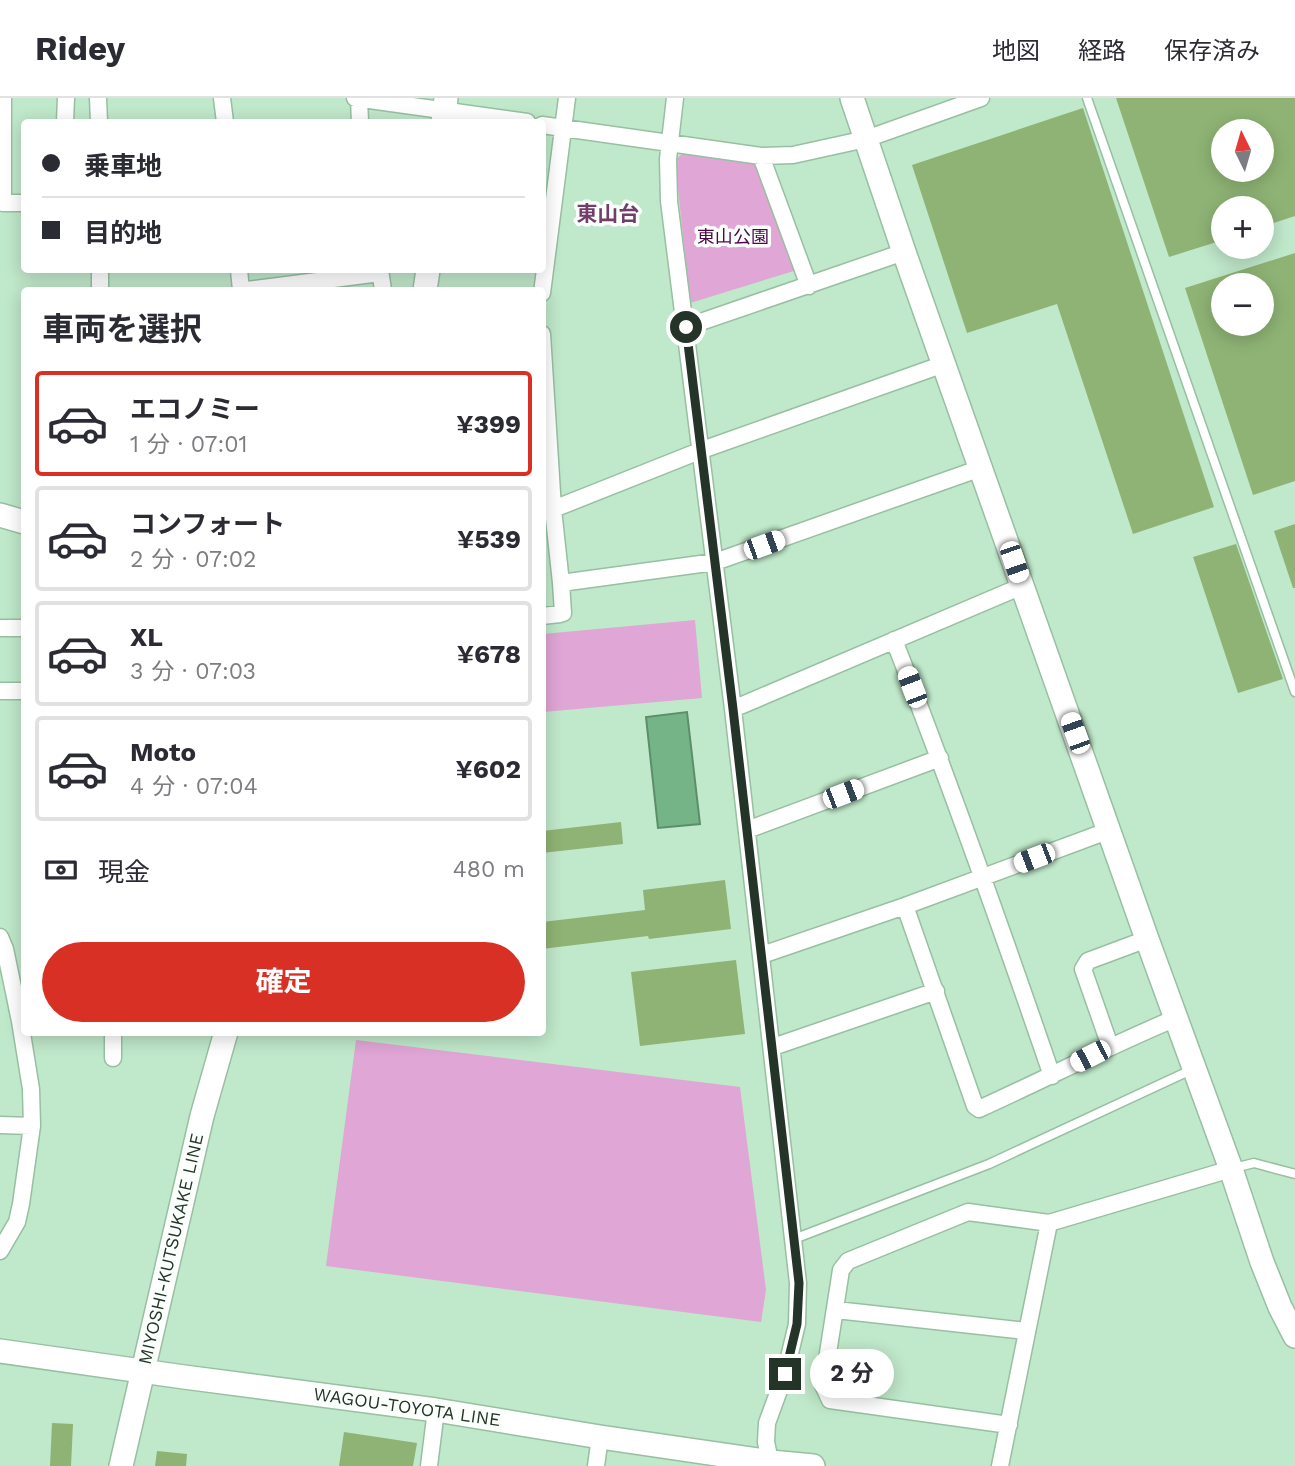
<!DOCTYPE html>
<html lang="ja">
<meta charset="utf-8">
<style>
body{margin:0;font-family:"Work Sans","Noto Sans JP",sans-serif;background:#f2f2f3;color:#2b2b33;height:100vh;display:flex;flex-direction:column;font-size:26px;white-space:nowrap}
*{box-sizing:border-box;margin:0}
p{font-size:23px;color:#7c7c81}
.icon{flex:none;width:38px;height:38px;fill:none;stroke:currentColor;stroke-width:2;stroke-linecap:round;stroke-linejoin:round}
.map{position:relative;flex:1;overflow:hidden}
.sheet{position:absolute;left:21px;top:189px;width:525px;height:749px;display:flex;flex-direction:column;background:#fff;border-radius:7px;box-shadow:0 4px 18px #0003}
.sheet>*{flex:none}
.top-card{position:absolute;left:21px;top:21px;width:525px;height:154px;border-radius:7px;box-shadow:0 4px 18px #0003;display:grid;align-content:center;height:154px;padding:0 21px;background:#fff}
.needle{width:46px;rotate:355deg}
.fabs{position:absolute;left:1211px;top:21px;display:grid;gap:14px}
.fabs a{display:grid;place-items:center;width:63px;height:63px;border-radius:50%;background:#fff;box-shadow:0 4px 18px #0003;font-size:35px}
.end{position:absolute;width:32px;height:32px;margin:-16px;border:9px solid #243428;background:#fff;box-shadow:0 0 0 4px #fff}
.from{border-radius:50%}
.bubble{position:absolute;height:49px;border-radius:24px;background:#fff;box-shadow:0 4px 18px #0003;font-size:23px;font-weight:700;line-height:49px;text-align:center}
.car{position:absolute;width:21px;height:42px;margin:-21px -10px;border-radius:9px;box-shadow:0 0 5px 2px #0007;background:linear-gradient(#fff 24%,#345 0 40%,#fff 0 76%,#345 0 86%,#fff 0)}
.top-card b{display:flex;align-items:center;gap:24px;height:66px;font-size:26px}
.top-card b+b{border-top:2px solid #e1e1e2}
.top-card i{width:18px;height:18px;background:#2b2b33}
ul{padding:0;list-style:none}
li{display:flex;align-items:center;gap:21px;height:105px;margin:0 14px 10px;padding:0 7px;border:4px solid #e1e1e2;border-radius:7px}
li div{flex:1}
li b{display:block;font-size:26px}
li em{font-style:normal;font-weight:700}
li.selected{border-color:#d93025}
li>.icon{width:63px;height:63px;stroke-width:1.5}
h2{padding:0 21px;font-size:32px;line-height:84px}
.pay{display:flex;align-items:center;gap:18px;height:77px;padding:0 21px;font-size:26px}
.pay p{margin-inline-start:auto}
.primary-button{display:flex;gap:14px;margin-top:auto;padding:14px 21px}
.primary-button a{flex:1;height:80px;border-radius:42px;background:#d93025;color:#fff;font-size:28px;font-weight:700;line-height:80px;text-align:center}
header{display:flex;align-items:center;gap:42px;box-sizing:border-box;height:98px;padding:0 35px;background:#fff;border-bottom:2px solid #e1e1e2}
header strong{font-size:33px}
nav{display:flex;gap:38px;margin-inline-start:auto;font-size:24px}
.map>svg:first-child{display:block}
.green{fill:#e0a6d6}
.water{fill:#74b486;stroke:#5c8e6a;stroke-width:2}
.building{fill:#8fb375;fill-rule:evenodd}
.lines{fill:none;stroke-linecap:round;stroke-linejoin:round}
.lane-casing{stroke:#98bfa2;stroke-width:11}
.street-casing{stroke:#98bfa2;stroke-width:19}
.secondary-casing{stroke:#98bfa2;stroke-width:26}
.lane{stroke:#fff;stroke-width:8}
.street{stroke:#fff;stroke-width:16}
.secondary{stroke:#fff;stroke-width:23}
.route{stroke:#243428;stroke-width:9}
.labels{text-anchor:middle;stroke-width:7;stroke-linejoin:round;paint-order:stroke}
.park-label{font-size:18px;fill:#4e0747;stroke:#fbfffc}
.street-label{font-size:18px;fill:#243428;stroke:#fbfffc}
.quarter-label{font-size:21px;font-weight:bold;fill:#733d6b;stroke:#fbfffc}
</style>
<header>
<strong>Ridey</strong>
<nav><a>地図</a><a>経路</a><a>保存済み</a></nav>
</header>
<div class="map">
<svg width="1295" height="1368" viewBox="0 0 1295 1368">
<rect width="100%" height="100%" fill="#c0e8ca"/>
<path class="green" d="M687 52 755 63 797 172 690 205 675 62Z
M695 522 702 600 543 614V536Z
M356 942 740 989 766 1192 761 1224 326 1168Z"/>
<path class="water" d="M687 614 700 726 658 730 646 619Z"/>
<path class="building" d="M1116 0H1295V118L1262 129V110H1223V142L1169 159ZM1223 33H1262V72H1223Z
M1083 10 1214 409 1133 436 1057 206 967 235 912 67Z
M1295 155V383L1253 397 1185 190ZM1223 187H1262V226H1223Z
M1295 426V490H1293L1274 433Z
M1236 446 1283 581 1238 595 1193 459Z
M621 724 623 746 542 755V733Z
M725 782 731 831 649 841 648 838 542 851V824L645 812 643 792Z
M736 862 745 936 640 948 631 874Z
M52 1325 73 1326 71 1368H50Z
M344 1334 417 1345 413 1368H339Z
M157 1353 187 1356 186 1368H155Z"/>
<g class="lines">
<defs>
<path id="lane" d="M1087 0 1295 594
M1234 1070 1254 1065 1295 1076
M794 1141 989 1066 1191 972"/>
<path id="street" d="M3 0V105H24
M98 0 99 24
M222 0 225 24
M355 0 527 24
M675 0 668 61 669 103 733 611 798 1185 797 1226 785 1276 767 1325 766 1344 771 1368
M359 1 360 24
M65 24 66 0
M542 27 761 58 793 57 866 41 981 0
M761 58 809 188
M100 172V192
M239 172 241 192
M380 172 383 192
M247 192 380 175
M542 195 567 0
M686 229 904 154
M542 236 553 411 561 485 715 464 981 370
M546 414 702 352 944 266
M542 518 560 516 563 515 561 485
M0 530H24
M894 542C950 686 1002 832 1052 978
M0 593H24
M733 611 1022 488
M747 732 940 660
M905 808 975 1008 979 1011C1045 981 1109 948 1176 920
M0 839 5 851 20 923 31 991 32 1028 21 1106 17 1124 0 1153
M762 857 905 808 1110 732
M1110 948 1083 871 1088 863 1147 841
M773 949 936 893
M113 960V934
M0 1027 32 1028
M836 1212 1026 1233
M1009 1327 830 1302 823 1287 841 1172 848 1163 968 1114 1049 1125
M429 1368 436 1312
M596 1368 600 1339
M1000 1368 1049 1125 1231 1071"/>
<path id="secondary" d="M852 0 904 154 1147 841 1231 1071 1262 1164 1280 1209 1295 1238
M443 24 446 0
M425 192 428 172
M0 417 24 424
M0 1253 184 1279 436 1312 600 1339 771 1364 813 1368
M121 1368 202 1018 226 934"/>
</defs>
<use href="#lane" class="lane-casing"/>
<use href="#street" class="street-casing"/>
<use href="#secondary" class="secondary-casing"/>
<use href="#lane" class="lane"/>
<use href="#street" class="street"/>
<use href="#secondary" class="secondary"/>
</g>
<g class="lines">
<path class="route" d="M686 229 733 611 799 1185 797 1226 785 1276"/>
</g>
<g class="labels">
<g class="park-label">
<text x="733" y="145">東山公園</text>
</g>
<g class="street-label">
<text transform="translate(171 1151) rotate(-77)" y="6">MIYOSHI-KUTSUKAKE LINE</text>
<text transform="translate(407 1309) rotate(8)" y="6">WAGOU-TOYOTA LINE</text>
</g>
<g class="quarter-label">
<text x="608" y="123">東山台</text>
</g>
</g>
</svg>
<div class="fabs">
<a><svg class="needle" viewBox="-14 -14 28 28"><path d="M0-13l5 13h-10z" fill="#e53935"/><path d="M0 13l5-13h-10z" fill="#7c7c81"/></svg></a>
<a>+</a>
<a>−</a>
</div>
<i class="end from" style="left:686px;top:229px"></i>
<i class="end" style="left:785px;top:1276px"></i>
<div class="bubble" style="left:810px;top:1251px;width:84px">2 分</div>
<i class="car" style="left:764px;top:447px;rotate:70deg"></i>
<i class="car" style="left:1014px;top:464px;rotate:161deg"></i>
<i class="car" style="left:912px;top:589px;rotate:339deg"></i>
<i class="car" style="left:1075px;top:635px;rotate:340deg"></i>
<i class="car" style="left:843px;top:696px;rotate:69deg"></i>
<i class="car" style="left:1034px;top:760px;rotate:249deg"></i>
<i class="car" style="left:1090px;top:958px;rotate:243deg"></i>
<div class="top-card">
<b><i class="from"></i>乗車地</b>
<b><i></i>目的地</b>
</div>
<section class="sheet">
<h2>車両を選択</h2>
<ul>
<li class="selected"><svg class="icon" aria-label="car" viewBox="0 0 24 24"><path d="M5 17H2v-5l4-1 3-4h7l3 4 3 1v5h-3M9 17h6M6 11h13"/><circle cx="7" cy="17" r="2"/><circle cx="17" cy="17" r="2"/></svg><div><b>エコノミー</b><p>1 分 · 07:01</p></div><em>¥399</em></li>
<li><svg class="icon" aria-label="car" viewBox="0 0 24 24"><path d="M5 17H2v-5l4-1 3-4h7l3 4 3 1v5h-3M9 17h6M6 11h13"/><circle cx="7" cy="17" r="2"/><circle cx="17" cy="17" r="2"/></svg><div><b>コンフォート</b><p>2 分 · 07:02</p></div><em>¥539</em></li>
<li><svg class="icon" aria-label="car" viewBox="0 0 24 24"><path d="M5 17H2v-5l4-1 3-4h7l3 4 3 1v5h-3M9 17h6M6 11h13"/><circle cx="7" cy="17" r="2"/><circle cx="17" cy="17" r="2"/></svg><div><b>XL</b><p>3 分 · 07:03</p></div><em>¥678</em></li>
<li><svg class="icon" aria-label="car" viewBox="0 0 24 24"><path d="M5 17H2v-5l4-1 3-4h7l3 4 3 1v5h-3M9 17h6M6 11h13"/><circle cx="7" cy="17" r="2"/><circle cx="17" cy="17" r="2"/></svg><div><b>Moto</b><p>4 分 · 07:04</p></div><em>¥602</em></li>
</ul>
<div class="pay"><svg class="icon" aria-label="cash" viewBox="0 0 24 24"><path d="M3 7h18v10H3z"/><circle cx="12" cy="12" r="2"/></svg>現金<p>480 m</p></div>
<div class="primary-button"><a>確定</a></div>
</section>
</div>
